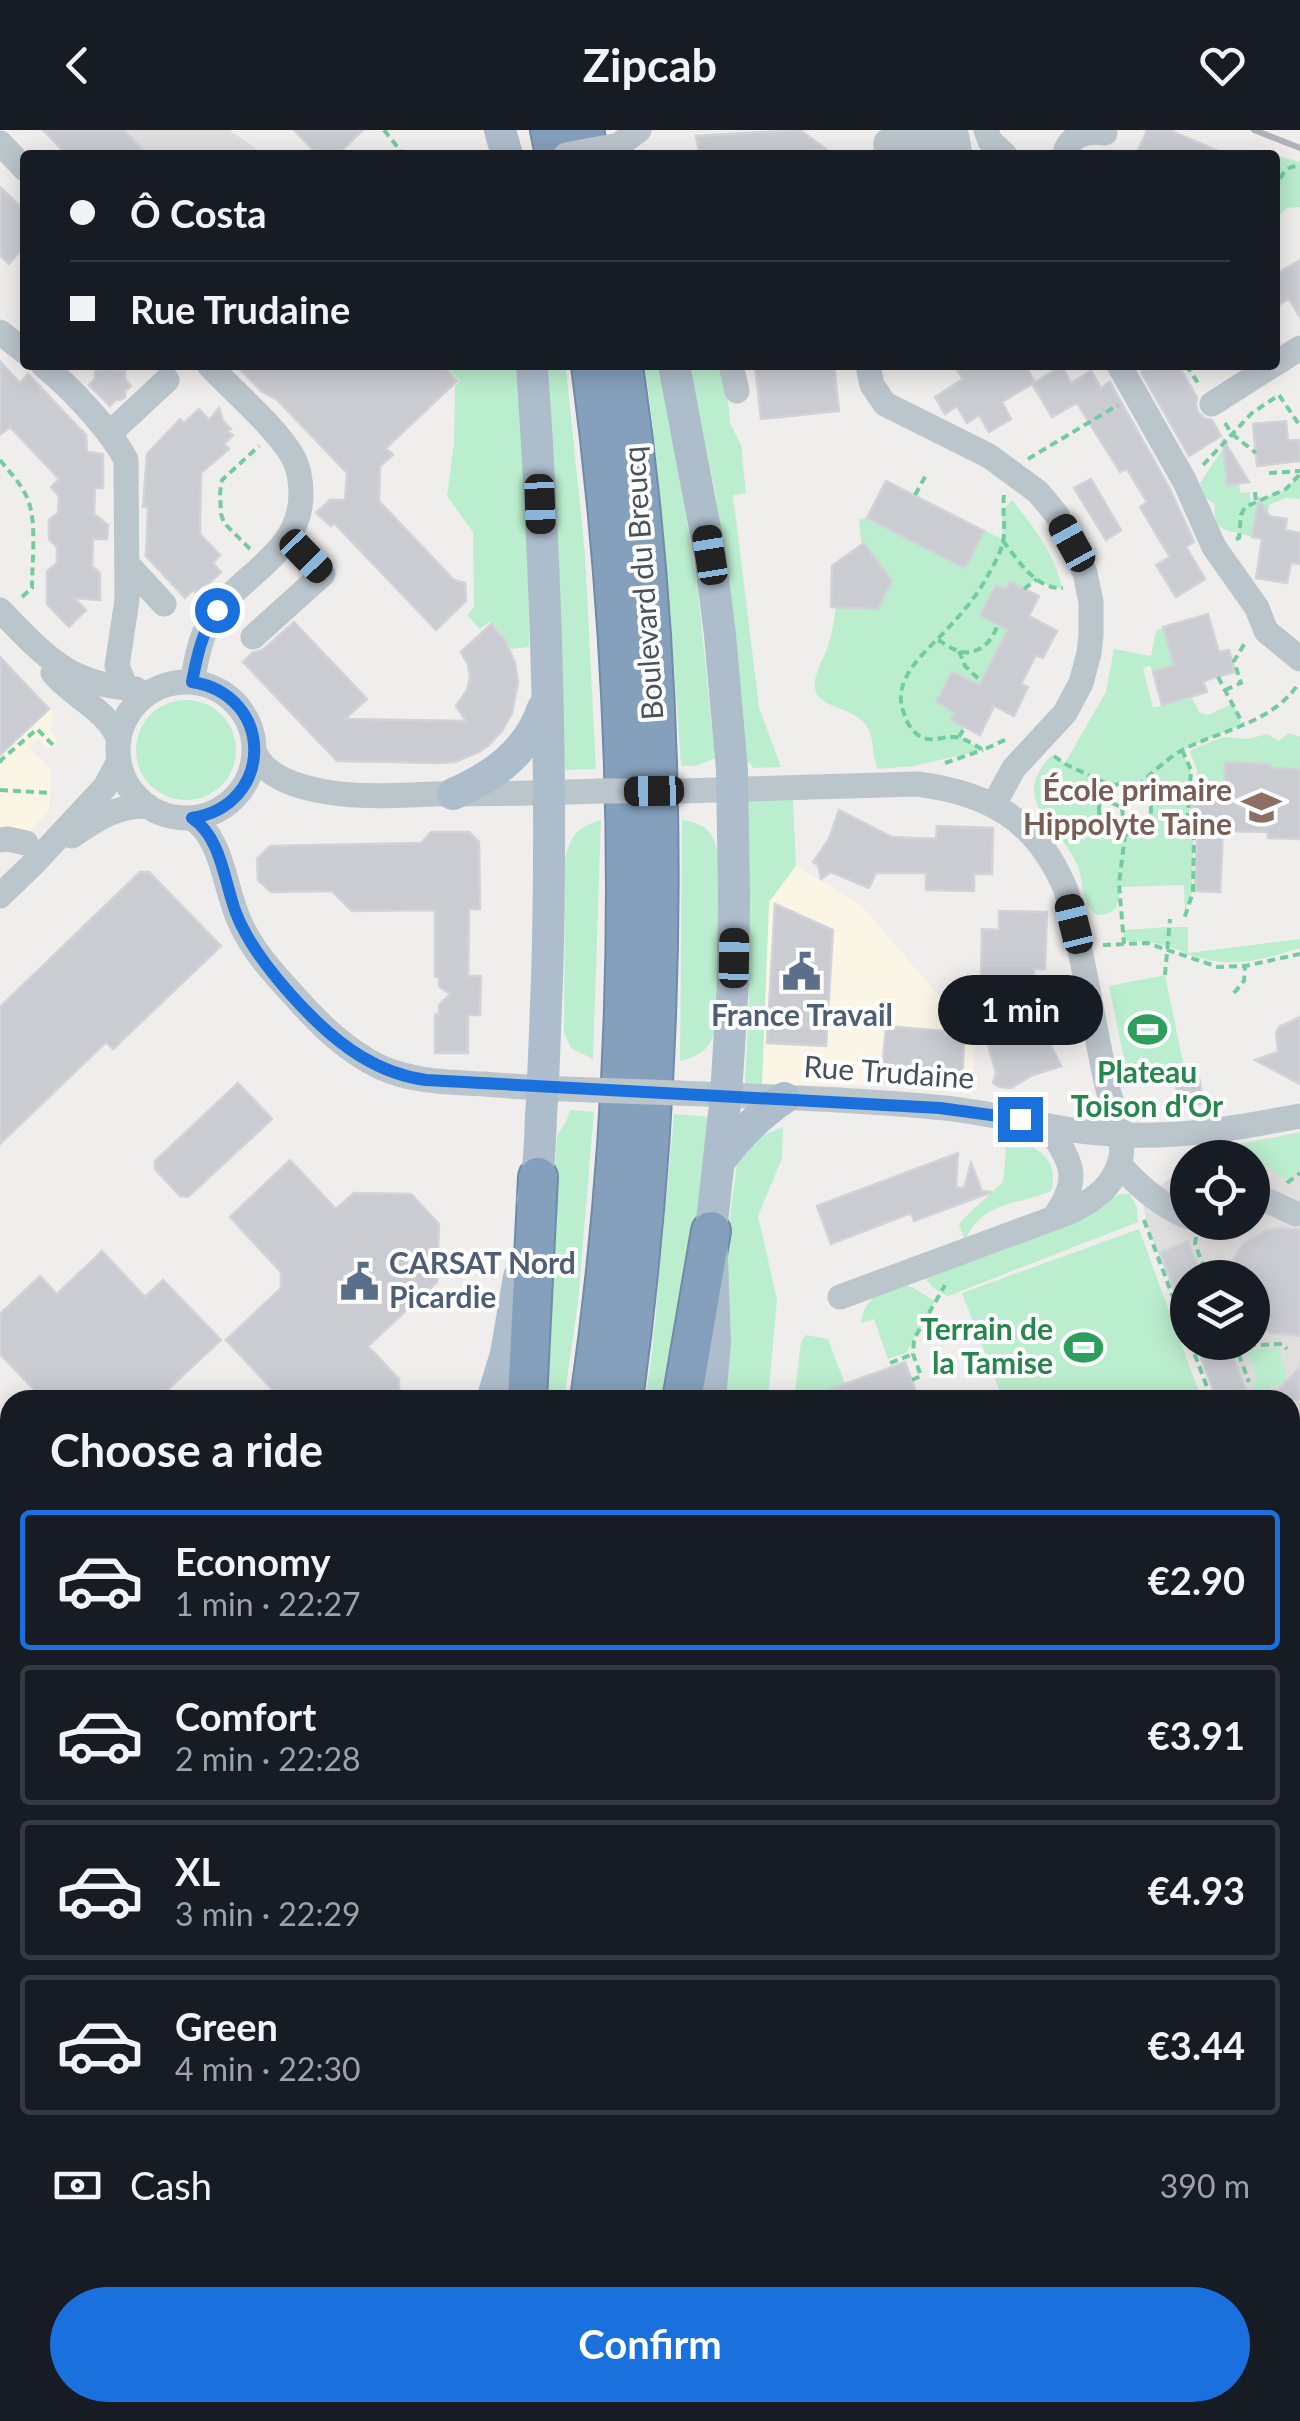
<!DOCTYPE html>
<meta charset="utf-8">
<style>
body{margin:0;font-family:Lato,sans-serif;background:#242831;color:#f1f3f6;height:100vh;display:flex;flex-direction:column;font-size:38px;white-space:nowrap}
*{box-sizing:border-box;margin:0}
p{font-size:32px;color:#9ea1a6}
.icon{flex:none;width:55px;height:55px;fill:none;stroke:currentColor;stroke-width:2;stroke-linecap:round;stroke-linejoin:round}
.map{position:relative;flex:1;overflow:hidden}
.panel{position:absolute;left:0px;top:1260px;width:1300px;height:1032px;display:flex;flex-direction:column;background:#171b24;border-radius:30px 30px 0 0;box-shadow:0 5px 25px #0003}
.panel>*{flex:none}
.banner{position:absolute;left:20px;top:20px;width:1260px;height:220px;border-radius:10px;box-shadow:0 5px 25px #0003;display:grid;align-content:center;height:220px;padding:0 50px;background:#171b24}
.tools{position:absolute;left:1170px;top:1010px;display:grid;gap:20px}
.tools a{display:grid;place-items:center;width:100px;height:100px;border-radius:50%;background:#171b24;box-shadow:0 5px 25px #0003;font-size:50px}
.end{position:absolute;width:45px;height:45px;margin:-22px;border:12px solid #1a70dc;background:#fff;box-shadow:0 0 0 5px #fff}
.from{border-radius:50%}
.bubble{position:absolute;height:70px;border-radius:35px;background:#171b24;box-shadow:0 5px 25px #0003;font-size:32px;font-weight:700;line-height:70px;text-align:center}
.car{position:absolute;width:30px;height:60px;margin:-30px -15px;border-radius:12px;box-shadow:0 0 8px 2px #0007;background:linear-gradient(#222 24%,#8ab4d8 0 40%,#222 0 76%,#8ab4d8 0 86%,#222 0)}
.banner b{display:flex;align-items:center;gap:35px;height:95px;font-size:38px}
.banner b+b{border-top:2px solid #363941}
.banner i{width:25px;height:25px;background:#f1f3f6}
ul{padding:0;list-style:none}
li{display:flex;align-items:center;gap:30px;height:140px;margin:0 20px 15px;padding:0 30px;border:5px solid #363941;border-radius:10px}
li div{flex:1}
li b{display:block;font-size:38px}
li em{font-style:normal;font-weight:700}
li.selected{border-color:#1a70dc}
li>.icon{width:90px;height:90px;stroke-width:1.5}
h2{padding:0 50px;font-size:45px;line-height:120px}
.pay{display:flex;align-items:center;gap:25px;height:110px;padding:0 50px;font-size:38px}
.pay p{margin-inline-start:auto}
.action{display:flex;gap:20px;margin-top:auto;padding:20px 50px}
.action a{flex:1;height:115px;border-radius:60px;background:#1a70dc;color:#fff;font-size:40px;font-weight:700;line-height:115px;text-align:center}
header{display:flex;justify-content:space-between;align-items:center;height:130px;padding:0 50px;background:#171b24;font-size:45px;font-weight:700}
.map>svg:first-child{display:block}
.commercial{fill:#fbf5e6}
.education{fill:#e1dedf}
.green{fill:#bbeece;fill-rule:evenodd}
.building{fill:#caccd2;stroke:#d1d3d9;stroke-width:2.5}
.lines{fill:none;stroke-linecap:round;stroke-linejoin:round}
.highway-casing{stroke:#708ba8;stroke-width:42}
.path{stroke:#74cba0;stroke-width:4;stroke-dasharray:8 5;stroke-linecap:butt}
.minor{stroke:#bbc5cc;stroke-width:25}
.major{stroke:#adbdcc;stroke-width:32}
.highway{stroke:#85a0bc;stroke-width:38}
.rail{stroke:#afb3b8;stroke-width:6}
.minor-bridge{stroke:#bbc5cc;stroke-width:25}
.route{stroke:#1a70dc;stroke-width:12}
.labels{text-anchor:middle;stroke-width:8;stroke-linejoin:round;paint-order:stroke}
.street-label{font-size:30px;fill:#46515a;stroke:#fff}
.education-label{font-size:30px;font-weight:bold;fill:#785e54;stroke:#fff;text-anchor:end}
.service-label{font-size:30px;font-weight:bold;fill:#4e5e75;stroke:#fff}
.leisure-label{font-size:30px;font-weight:bold;fill:#27864d;stroke:#fff}
</style>
<header><svg class="icon" aria-label="back" viewBox="0 0 24 24"><path d="M15 5l-7 7 7 7"/></svg>Zipcab<svg class="icon" aria-label="heart" viewBox="0 0 24 24"><path d="M12 20l-8-8c-3-5 5-10 8-4 3-6 11-1 8 4z"/></svg></header>
<div class="map">
<svg width="1300" height="2291" viewBox="0 0 1300 2291">
<rect width="100%" height="100%" fill="#f0eded"/>
<path class="commercial" d="M0 527 52 581 53 594 49 599 58 609 48 620 38 609 29 617 51 640 49 681 12 720 0 723Z
M796 736 861 775 975 908 972 963 884 955H762L769 771Z"/>
<path class="education" d="M43 0H229L265 25H67Z
M1300 1002V1387L1290 1379V1270H1217L1195 1213 1252 1212V1148H1188L1187 1194 1147 1097 1143 1071 1150 1064 1187 1035 1188 1092H1252V1028L1197 1027 1203 1023 1227 1016Z
M1300 1561V2291H449L452 2282H1290V1564Z"/>
<path class="green" d="M1278 26 1300 32V77L1287 78 1275 90V32Z
M445 235H522L528 402 529 517 511 519 501 503 490 491 480 499 467 485 474 477 473 402 447 366 454 313 455 257 460 251Z
M549 235H565L567 248 585 424 596 639 564 640Z
M645 235H658L673 303 698 461 715 628 696 636H681C672 502 663 368 645 235Z
M689 235H725L730 293 741 315 746 363 733 365 759 577 781 637 753 638 750 633 746 634 736 522 715 361Z
M1222 320 1224 322 1227 354 1239 353 1240 363 1250 362 1251 373 1286 359 1300 344V369L1286 368 1269 375 1268 386 1252 407C1231 399 1211 405 1215 374L1204 367 1200 353Z
M1012 370C1033 396 1055 424 1062 458L1054 459 1037 449 1024 459 1011 452 1006 459 1008 500 980 555 952 542 937 572 955 583 951 590 965 597 959 607 983 620 914 636 878 639C871 624 875 607 866 595 855 581 839 580 825 572 803 559 822 534 828 516 832 504 834 490 836 477L878 479 892 451 861 411 859 389 867 388 965 437 984 400 1003 410 1002 381Z
M1163 497 1174 535 1153 542 1150 536 1143 538 1153 578 1192 568 1199 582 1208 585 1233 573 1242 595 1182 620 1191 640 1188 701H1194L1192 762 1185 781 1184 755 1122 757 1120 755C1119 774 1119 784 1096 785 1081 774 1084 751 1077 734 1059 694 1007 671 1052 625L1065 633 1106 562 1114 519 1151 526 1156 501ZM1119 653C1163 652 1158 708 1122 705 1114 704 1106 699 1102 692 1093 675 1104 659 1119 653Z
M136 620a50 50 0 1 1 100 0a50 50 0 1 1-100 0Z
M1289 603 1300 607V639L1270 638 1271 635 1224 656 1196 653 1197 640 1190 622 1193 619 1223 607 1248 609 1267 604 1279 611Z
M748 669H793L796 736 769 772 762 955 745 953 749 871Z
M601 690 593 929 571 918 564 903 565 730C570 706 577 697 601 690Z
M682 690C711 694 716 707 719 734L718 889C712 916 706 924 680 931Z
M1169 797H1188V823L1300 809V818C1273 826 1244 836 1215 831 1196 829 1181 820 1163 815 1150 811 1137 811 1124 811L1123 800Z
M1165 845 1185 942 1129 954 1109 856Z
M570 980 594 982 578 1172 564 1270H541L557 1005 566 992Z
M674 984 710 987 703 1050 667 1270H645L652 1224Z
M783 997 782 1028 758 1086 777 1169 768 1270H719L721 1153 737 1034 756 1008Z
M1300 1003V1039L1286 1051 1244 1019 1232 1016Z
M1000 1007C1031 1012 1061 1025 1051 1061 1016 1076 984 1070 965 1110L959 1095 962 1090 1003 1052 1006 1020Z
M1121 1064H1130L1137 1077 1138 1092 948 1166C938 1162 929 1156 925 1146Z
M1139 1099 1202 1270H1003L962 1163Z
M898 1153 912 1157 935 1171 906 1223 888 1229 874 1189 861 1193C864 1169 879 1163 898 1153Z
M806 1205 828 1209 845 1254 801 1270H794L801 1212Z
M1279 1218C1281 1230 1287 1240 1286 1251L1262 1262 1257 1270H1235L1250 1265 1257 1248 1247 1222 1250 1220Z
M497 2283 999 2282V2283L995 2291H495Z"/>
<path class="building" d="M43 0H124L147 25H67Z
M294 0H363L337 25H318Z
M800 0 826 19 800 22V25H700L696 6Z
M1147 0H1169L1227 25H1136Z
M0 57 25 81V115L9 134 0 125Z
M1300 130V187L1289 169 1275 177V145Z
M0 231 20 253 28 244 86 305 87 322 103 324V358H95L94 384 108 395 107 409H93L92 436 100 443V470L74 468 86 480 69 497 47 474V441L57 433V417L49 409V390L58 383 59 366 51 357 59 349 10 297 0 305Z
M109 235 115 240 125 241V249L131 256 125 261V267L121 270H116L110 276 89 255 95 249V240H104Z
M236 235H442L457 251 386 318 393 325 380 336 379 371 454 450 465 453 466 471 436 500 334 393 331 396 316 383 330 370H345L347 343 277 270 261 261Z
M755 235H834L839 281 761 289Z
M954 235H1025L1035 252 1002 272 1011 289 989 302 979 285 967 293 957 276 945 284 935 267 963 249Z
M1152 235H1178L1197 267 1196 274 1198 282 1204 288 1212 290 1221 306 1189 326 1141 242Z
M1062 236 1071 253 1091 241 1101 258 1110 252 1170 359 1194 412 1186 417 1205 449 1176 467 1156 435 1170 427 1140 377 1147 372 1127 339 1120 342 1077 273 1052 287 1032 254Z
M219 278 223 291 231 299 228 301 233 305 224 314 229 319 201 343 200 404 220 425 213 433 221 442 198 464 193 460 185 468 146 426 148 377H143L147 324 180 289 184 293 199 279 209 290Z
M1286 291 1288 311 1299 310 1300 331 1257 336 1253 294Z
M1223 309 1249 352 1227 355Z
M1091 349 1121 400 1106 410 1074 358Z
M886 351 984 401 965 438 867 388Z
M1259 369 1269 386 1287 389 1285 400 1300 403V434L1291 433 1287 453 1256 448 1262 409 1252 407Z
M864 413 892 451 878 479 831 477 832 436Z
M1010 452 1039 466 1029 486 1057 501 1043 528 1036 525 1021 554 1028 557 1014 586 994 576 980 605 951 590 955 583 936 572 952 542 979 555 1008 500 980 485 996 455 1006 459Z
M1208 484 1219 522 1229 520 1235 542 1203 551 1207 562 1162 575 1153 542 1174 535 1163 497Z
M294 492 367 569 345 589 466 591 456 576 467 560 470 547 468 535 461 522 491 494 505 510 515 533 518 552 512 583 502 601 489 615 479 622 455 632 442 633 337 631 243 532 252 523 264 519Z
M0 527 49 579 0 625Z
M1225 632 1271 634 1270 638 1300 639V709L1268 708V702L1223 701 1220 762 1195 761 1197 700H1191L1192 655 1224 656Z
M839 680 892 707 936 709 937 696 993 698 992 744H974V761L926 760V743H876L869 758 831 742 821 749 818 735 813 732 829 709Z
M431 702H469L479 712 480 779H469L468 846H481L480 885H468V923H435V884H439V875L450 864 439 856V847L435 846V780L352 781 332 761 271 762 258 750 257 729 270 716 421 713Z
M140 742H149L221 816 113 919 106 912 0 1014V877Z
M775 774 833 800 826 916 767 913Z
M999 781 1047 782 1045 839H1034L1033 879 1061 936 1033 945 1011 958 1000 957 993 953 996 943 985 904 997 898 998 848 981 847 982 799 999 800Z
M1300 887V954L1255 930 1278 922 1276 903 1279 897Z
M886 896 945 901 944 905 964 906 962 959 881 952Z
M1199 948 1204 973 1180 978 1175 953Z
M238 953 272 989 188 1067 180 1066 155 1039V1031Z
M958 1023 956 1057 964 1058 971 1033 982 1061 992 1062 914 1091 911 1083 831 1114 817 1076Z
M290 1030 336 1079 354 1063 411 1064 439 1094 437 1152 368 1216 399 1249V1270H282L226 1210 281 1158V1142L230 1087Z
M1281 1098 1300 1100V1206L1271 1203 1252 1195V1148H1227L1235 1126 1243 1114 1267 1100Z
M1188 1111 1203 1148H1188L1186 1191 1160 1122Z
M102 1121 145 1167 163 1150 221 1210 165 1262V1270H35V1261L0 1224V1184L40 1146 57 1164Z
M1195 1212H1228L1250 1270H1217Z
M905 1232 919 1270H808L807 1268Z
M1300 1237V1270H1268Z"/>
<g class="lines">
<defs>
<path id="highway" d="M550 0 555 25
M584 0 589 25
M527 1270 538 1047
M590 1270C639 928 636 578 591 235
M623 1270C669 928 672 577 623 235
M682 1270 711 1101
M237 2291 241 2282
M267 2291 270 2282
M303 2291 307 2282
M339 2291 343 2282
M401 2291 405 2282"/>
</defs>
<use href="#highway" class="highway-casing"/>
<path class="path" d="M384 0 404 25
M1275 61C1281 47 1283 36 1300 36
M1186 235 1200 256
M1225 293 1232 304 1256 323
M1028 329 1118 275
M0 330C10 343 22 354 28 370 37 393 32 432 32 458L22 467
M1203 335 1252 283 1279 265 1300 296
M1269 343 1300 341
M1255 362 1256 372
M915 365 926 345
M1004 365C1002 380 1006 396 1003 411 1001 423 993 436 987 447 978 464 964 481 950 496 928 521 888 548 905 586 907 593 912 601 918 605 931 614 941 606 955 607 965 608 975 615 983 620L1007 609
M1236 409 1239 408 1241 385 1245 377 1286 359 1300 344
M1003 411C1018 430 1036 460 1063 458
M250 419 224 393 221 384 220 363 222 350 259 316
M1024 459 1037 449
M938 510C945 514 953 520 961 522 980 525 993 510 998 494
M959 521 965 536 981 551
M1218 547 1243 594
M1225 560 1241 553 1234 531 1245 513
M959 607 965 597
M1182 620 1191 640 1187 701H1194L1193 762 1184 789
M1054 626 1065 634 1112 656
M0 633 1 630 37 599 53 615
M945 633 983 620
M1099 679a26 26 0 1 1 52 0a26 26 0 1 1-52 0Z
M1137 656C1152 644 1168 627 1186 618 1226 599 1273 592 1299 553
M0 660 50 663
M1106 661 1111 672 1122 678 1132 672 1141 659
M1122 678 1125 705 1119 754 1124 814
M1103 815 1147 813 1218 837 1245 836 1300 824
M1165 845 1170 789
M1234 863 1244 851 1245 836
M1287 1053 1300 1043
M1144 1090 1188 1207
M1196 1107 1195 1114 1208 1148
M1190 1212 1212 1270
M1234 1212 1249 1252
M1235 1216 1282 1214 1287 1219
M890 1233 913 1224
M912 1250 921 1246 913 1224 914 1209 945 1155
M1290 1785 1300 1769
M0 1937 10 1934
M1293 2123 1300 2113
M1297 2286 1300 2289
M1022 2291 1025 2282
M1081 2291 1088 2282
M1197 2291 1208 2282"/>
<path class="minor" d="M947 0 886 12V19L957 7 960 25
M986 0 990 11 1005 25
M0 13 25 39
M1064 25C1070 5 1086 0 1105 3
M0 202 25 222
M1275 234 1300 218
M43 235C70 257 110 299 126 330L127 470 117 536 122 548
M731 235 737 261
M868 235 872 255 885 274 989 326 1038 362 1057 385 1085 443 1091 472V505L1089 523 1081 553 1065 583 1014 638 994 674
M1119 235 1185 352 1214 417 1257 478 1266 501 1300 529
M1212 274 1273 235
M109 304 167 250
M128 435 164 474
M0 480C44 525 68 555 136 559
M253 507 323 444 289 408
M53 543C74 568 107 579 119 610
M118 620a68 68 0 1 1 136 0a68 68 0 1 1-136 0Z
M192 552C197 526 201 501 217 480 248 441 301 420 301 364 301 351 299 338 293 327 276 297 233 261 209 235
M255 623C266 648 301 658 327 662 362 668 400 665 435 664 490 664 544 663 599 661
M681 661 917 654C989 663 1037 690 1066 760 1083 823 1092 887 1106 951 1111 977 1125 1000 1121 1027 1115 1056 1094 1070 1070 1082L840 1167
M192 688C223 709 224 757 239 790 252 821 275 845 297 869 321 896 347 921 380 937 413 952 448 952 484 954 520 957 556 959 591 960
M72 706C96 689 118 675 148 676
M0 710 8 709 26 713
M0 766 35 732 105 657 119 631
M678 963C767 967 857 969 945 978 1001 984 1055 1001 1111 1004 1175 1009 1237 998 1300 986
M1046 995C1071 1030 1083 1048 1054 1087
M1119 1034C1138 1056 1160 1075 1188 1087
M1257 1066 1296 1084
M0 1326 10 1352
M0 1484 10 1474
M1290 1645 1300 1650
M0 1896 10 1894
M1290 2143 1300 2153
M171 2291 174 2282
M190 2291 194 2282"/>
<path class="major" d="M500 0 507 25
M532 235C546 439 553 645 547 850 545 895 544 941 541 986 540 1015 539 1042 533 1069
M674 235 710 425 720 505 732 640 734 765 733 853 726 965 711 1101 715 1212 710 1270
M453 664C494 646 528 622 543 578
M719 1032C737 1007 759 985 784 968
M492 1270 506 1224 519 1147
M1290 1468 1300 1465
M1290 1517 1300 1514
M0 1801 10 1799
M0 1859 10 1856"/>
<use href="#highway" class="highway"/>
<path class="rail" d="M1254 0 1300 18"/>
<path class="minor-bridge" d="M566 25 619 15 639 0
M599 661H681
M591 960 678 963"/>
</g>
<g class="lines">
<path class="route" d="M217 480C202 502 197 526 192 552 275 565 275 675 192 688 222 708 224 752 236 783 254 830 318 901 362 927 382 939 403 947 426 950L940 978 1020 989"/>
</g>
<defs>
<symbol id="school-bare" viewBox="-9 -9 18 18"><path d="M0-5L7-2L0 1L-7-2ZM-4 1L0 2.5L4 1V4Q0 6-4 4Z" fill="#8d6e63" stroke="#fff" stroke-width="2.5" paint-order="stroke"/></symbol>
<symbol id="civic-bare" viewBox="-9 -9 18 18"><path d="M-.6-6.5H3V-4.5H.6V-3L4-1V1h2V6H-6V1h2V-1L-.6-3ZM-1.2 2.5V6h2.4V2.5Z" fill="#5c6f8a" stroke="#fff" stroke-width="2.5" paint-order="stroke"/></symbol>
<symbol id="stadium-bare" viewBox="-9 -9 18 18"><path d="M0-5a6.5 5 0 1 0 0 10a6.5 5 0 1 0 0-10ZM-3.5-1.8h7v3.6h-7Z" fill="#2e9e5b" stroke="#fff" stroke-width="2.5" paint-order="stroke"/></symbol>
</defs>
<g fill-rule="evenodd">
<use href="#school-bare" x="1234" y="650" width="55" height="55"/>
<use href="#civic-bare" x="774" y="814" width="55" height="55"/>
<use href="#stadium-bare" x="1120" y="872" width="55" height="55"/>
<use href="#civic-bare" x="332" y="1124" width="55" height="55"/>
<use href="#stadium-bare" x="1056" y="1190" width="55" height="55"/>
</g>
<g class="labels">
<g class="street-label">
<text transform="translate(644 453) rotate(-94)" y="10">Boulevard du Breucq</text>
<text transform="translate(889 943) rotate(4)" y="10">Rue Trudaine</text>
</g>
<g class="education-label">
<text x="1232" y="671">École primaire<tspan x="1232" dy="34">Hippolyte Taine</tspan></text>
</g>
<g class="service-label">
<text x="802" y="896">France Travail</text>
<text x="389" y="1144" text-anchor="start">CARSAT Nord<tspan x="389" dy="34">Picardie</tspan></text>
</g>
<g class="leisure-label">
<text x="1147" y="953">Plateau<tspan x="1147" dy="34">Toison d'Or</tspan></text>
<text x="1053" y="1210" text-anchor="end">Terrain de<tspan x="1053" dy="34">la Tamise</tspan></text>
</g>
</g>
</svg>
<div class="tools">
<a><svg class="icon" aria-label="locate" viewBox="0 0 24 24"><circle cx="12" cy="12" r="6"/><path d="M12 2v4M12 18v4M2 12h4M18 12h4"/></svg></a>
<a><svg class="icon" aria-label="layers" viewBox="0 0 24 24"><path d="M12 4l9 5-9 5-9-5zM3 14l9 5 9-5"/></svg></a>
</div>
<i class="end from" style="left:217px;top:480px"></i>
<i class="end" style="left:1020px;top:989px"></i>
<div class="bubble" style="left:938px;top:845px;width:165px">1 min</div>
<i class="car" style="left:540px;top:374px;rotate:178deg"></i>
<i class="car" style="left:1072px;top:413px;rotate:331deg"></i>
<i class="car" style="left:710px;top:425px;rotate:351deg"></i>
<i class="car" style="left:306px;top:426px;rotate:136deg"></i>
<i class="car" style="left:654px;top:661px;rotate:269deg"></i>
<i class="car" style="left:1074px;top:794px;rotate:346deg"></i>
<i class="car" style="left:734px;top:828px;rotate:1deg"></i>
<div class="banner">
<b><i class="from"></i>Ô Costa</b>
<b><i></i>Rue Trudaine</b>
</div>
<section class="panel">
<h2>Choose a ride</h2>
<ul>
<li class="selected"><svg class="icon" aria-label="car" viewBox="0 0 24 24"><path d="M5 17H2v-5l4-1 3-4h7l3 4 3 1v5h-3M9 17h6M6 11h13"/><circle cx="7" cy="17" r="2"/><circle cx="17" cy="17" r="2"/></svg><div><b>Economy</b><p>1 min · 22:27</p></div><em>€2.90</em></li>
<li><svg class="icon" aria-label="car" viewBox="0 0 24 24"><path d="M5 17H2v-5l4-1 3-4h7l3 4 3 1v5h-3M9 17h6M6 11h13"/><circle cx="7" cy="17" r="2"/><circle cx="17" cy="17" r="2"/></svg><div><b>Comfort</b><p>2 min · 22:28</p></div><em>€3.91</em></li>
<li><svg class="icon" aria-label="car" viewBox="0 0 24 24"><path d="M5 17H2v-5l4-1 3-4h7l3 4 3 1v5h-3M9 17h6M6 11h13"/><circle cx="7" cy="17" r="2"/><circle cx="17" cy="17" r="2"/></svg><div><b>XL</b><p>3 min · 22:29</p></div><em>€4.93</em></li>
<li><svg class="icon" aria-label="car" viewBox="0 0 24 24"><path d="M5 17H2v-5l4-1 3-4h7l3 4 3 1v5h-3M9 17h6M6 11h13"/><circle cx="7" cy="17" r="2"/><circle cx="17" cy="17" r="2"/></svg><div><b>Green</b><p>4 min · 22:30</p></div><em>€3.44</em></li>
</ul>
<div class="pay"><svg class="icon" aria-label="cash" viewBox="0 0 24 24"><path d="M3 7h18v10H3z"/><circle cx="12" cy="12" r="2"/></svg>Cash<p>390 m</p></div>
<div class="action"><a>Confirm</a></div>
</section>
</div>
